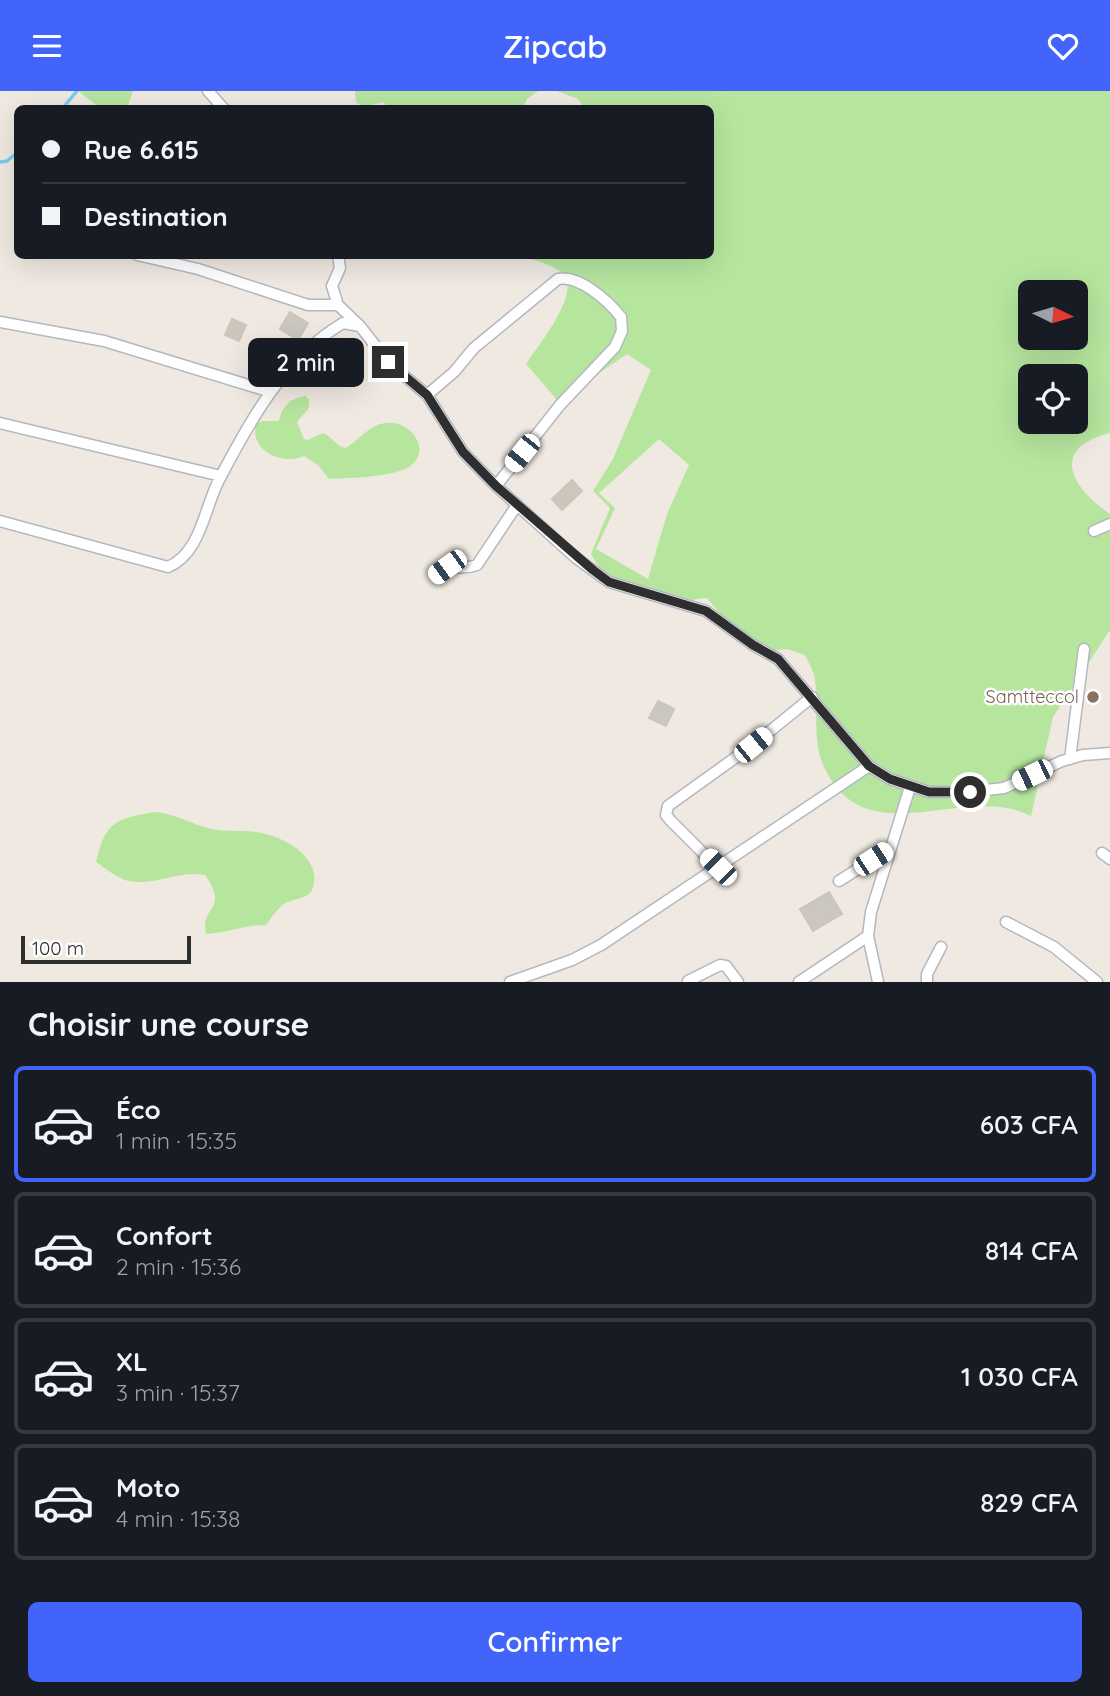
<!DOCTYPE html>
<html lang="fr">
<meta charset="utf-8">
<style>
body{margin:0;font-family:Quicksand,sans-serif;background:#20242c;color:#f1f3f6;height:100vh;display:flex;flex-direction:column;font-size:26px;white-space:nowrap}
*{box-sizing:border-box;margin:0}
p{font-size:23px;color:#9ea1a6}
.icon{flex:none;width:38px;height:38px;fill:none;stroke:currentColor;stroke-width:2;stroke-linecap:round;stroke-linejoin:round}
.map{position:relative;height:891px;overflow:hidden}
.side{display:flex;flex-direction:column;background:#171b24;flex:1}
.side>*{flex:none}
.hud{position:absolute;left:14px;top:14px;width:700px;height:154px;border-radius:10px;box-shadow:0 7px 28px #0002;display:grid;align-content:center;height:154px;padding:0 28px;background:#171b24}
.needle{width:46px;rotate:95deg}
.fabs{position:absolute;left:1018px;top:189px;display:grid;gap:14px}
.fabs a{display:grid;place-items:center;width:70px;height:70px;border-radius:10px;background:#171b24;box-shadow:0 7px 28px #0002;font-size:35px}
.scale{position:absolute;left:21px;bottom:18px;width:170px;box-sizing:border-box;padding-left:7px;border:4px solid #2e2e2e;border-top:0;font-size:19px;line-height:24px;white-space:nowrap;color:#2e2e2e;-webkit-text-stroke:5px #fff;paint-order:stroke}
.end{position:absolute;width:32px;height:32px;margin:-16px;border:9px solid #2e2e2e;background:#fff;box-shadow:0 0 0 4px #fff}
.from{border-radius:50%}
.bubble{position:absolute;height:49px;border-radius:10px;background:#171b24;box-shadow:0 7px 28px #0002;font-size:23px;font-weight:600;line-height:49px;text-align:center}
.car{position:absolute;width:21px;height:42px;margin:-21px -10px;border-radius:9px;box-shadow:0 0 5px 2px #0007;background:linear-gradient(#fff 24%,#345 0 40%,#fff 0 76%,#345 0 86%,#fff 0)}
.hud b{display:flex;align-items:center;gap:24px;height:66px;font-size:26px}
.hud b+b{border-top:2px solid #363941}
.hud i{width:18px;height:18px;background:#f1f3f6}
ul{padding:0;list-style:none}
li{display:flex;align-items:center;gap:21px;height:116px;margin:0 14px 10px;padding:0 14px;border:4px solid #363941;border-radius:10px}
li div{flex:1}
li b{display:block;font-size:26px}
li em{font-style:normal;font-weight:600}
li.selected{border-color:#4264fb}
li>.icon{width:63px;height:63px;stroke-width:1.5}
h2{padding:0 28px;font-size:32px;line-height:84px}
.button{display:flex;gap:14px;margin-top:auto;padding:14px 28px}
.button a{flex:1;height:80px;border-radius:10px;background:#4264fb;color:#fff;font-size:28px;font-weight:600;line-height:80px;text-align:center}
header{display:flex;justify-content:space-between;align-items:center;height:91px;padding:0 28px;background:#4264fb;color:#fff;font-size:32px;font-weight:600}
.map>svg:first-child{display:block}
.green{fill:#b6e59e;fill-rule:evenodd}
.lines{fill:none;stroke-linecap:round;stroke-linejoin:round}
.stream{stroke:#75cff0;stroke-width:3.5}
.building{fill:#cbc7bf;stroke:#cbc5ba;stroke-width:2}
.street-casing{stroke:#b4b7c1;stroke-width:13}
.street{stroke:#fff;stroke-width:10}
.route{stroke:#2e2e2e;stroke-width:9}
.education-dot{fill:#8d6e63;stroke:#fff;stroke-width:2.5}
.labels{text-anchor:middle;stroke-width:5;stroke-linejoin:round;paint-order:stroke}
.education-label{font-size:18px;fill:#785e54;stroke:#fff;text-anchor:end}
</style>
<header><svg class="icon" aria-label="menu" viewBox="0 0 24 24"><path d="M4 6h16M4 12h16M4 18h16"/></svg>Zipcab<svg class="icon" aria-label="heart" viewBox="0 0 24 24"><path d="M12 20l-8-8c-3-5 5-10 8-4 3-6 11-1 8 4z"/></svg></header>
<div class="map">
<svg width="1110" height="891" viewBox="0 0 1110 891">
<rect width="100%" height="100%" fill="#efe9e1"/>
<path class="green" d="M78 0H133L127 17H100Z
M355 0H538L527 8 522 18H387L384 11 363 16 356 11Z
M557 0H1110V342C1049 357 1071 397 1110 423V539L1053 626 1031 725C965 691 867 765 825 678 811 648 819 619 815 588 814 580 808 571 805 564L787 558 770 560 728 532 707 507C696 508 684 511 674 510 643 508 605 492 591 463L610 417 593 400 613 368 651 279 627 263 558 310 526 273C537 256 578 207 565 186 558 174 533 169 521 165L710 164V18L584 17 578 8ZM1031 201H1076V247H1031ZM1031 285H1076V331H1031ZM659 348 689 374 667 423 648 488 596 458 615 417 599 402Z
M306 305 309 309V317L297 331 304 348 308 349 323 342C332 345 336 356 346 357 359 349 369 334 386 332 411 329 433 360 409 376 393 386 349 387 329 388L318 374 304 365C283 375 249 360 256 333L262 330H279C282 315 290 307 306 305Z
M156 721C176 723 193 734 212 738 227 741 241 739 256 741 282 744 325 767 312 799 308 808 291 808 284 813 277 818 271 827 266 834 244 834 227 842 206 843 200 814 230 820 205 784 178 779 151 797 125 789 116 786 105 777 96 771 105 731 116 727 156 721Z"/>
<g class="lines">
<path class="stream" d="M62 18 77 0
M0 71 7 70 18 61"/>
</g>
<path class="building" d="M290 221 308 232 298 249 280 238Z
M232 228 246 234 239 250 225 244Z
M572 389 582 400 562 419 552 408Z
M658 610 674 618 666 635 649 627Z
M829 801 842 823 813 840 800 818Z"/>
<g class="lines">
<defs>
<path id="street" d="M208 0 224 18
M137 164 198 178 308 214H338
M338 164 340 177 332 195 338 214 360 235
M0 231 104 250 271 301
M427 304 454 281 474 257 558 188C580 184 608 210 621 226L622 240 615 256 560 314 496 395
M0 332 221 385
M0 430 168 476C200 463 204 419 218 391 249 331 284 267 343 232L360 235 388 271 427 304 463 361 496 395 576 467 609 491 706 520 753 554 778 568 869 675 890 688 929 701H970L1004 697 1062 670 1083 664 1110 662
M1094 440 1110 433
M436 485C456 470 458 481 477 474L517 414
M1070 668 1084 558
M1102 762 1110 768
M718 777 671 730 666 724 668 715 753 654 812 606
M839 790 889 758
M1006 831 1054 856 1097 891
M688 890 720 874 726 875 738 891
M510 891 572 869 601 854 869 675
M799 891 868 845
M878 891 868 845 871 821 910 696
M927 891V883L941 856"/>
</defs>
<use href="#street" class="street-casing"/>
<use href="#street" class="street"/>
</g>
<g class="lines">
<path class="route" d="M388 271 427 304 463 361 496 395 593 479 609 491 706 520 753 554 778 568 869 675 890 688 929 701H970"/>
</g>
<circle class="education-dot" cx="1093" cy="606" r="7"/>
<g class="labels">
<g class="education-label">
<text x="1079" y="612">Samtteccol</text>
</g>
</g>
</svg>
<div class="fabs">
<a><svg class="needle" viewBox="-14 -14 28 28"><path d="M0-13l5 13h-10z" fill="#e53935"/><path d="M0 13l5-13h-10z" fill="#9ea1a6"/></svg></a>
<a><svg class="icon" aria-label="locate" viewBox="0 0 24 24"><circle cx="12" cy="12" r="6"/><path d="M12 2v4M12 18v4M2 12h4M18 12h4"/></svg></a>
</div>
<div class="scale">100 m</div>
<i class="end from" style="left:970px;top:701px"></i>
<i class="end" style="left:388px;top:271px"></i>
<div class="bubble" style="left:248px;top:247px;width:116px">2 min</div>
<i class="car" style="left:522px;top:362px;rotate:219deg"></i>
<i class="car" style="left:447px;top:476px;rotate:234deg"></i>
<i class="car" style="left:753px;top:654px;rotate:51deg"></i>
<i class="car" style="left:1032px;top:684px;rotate:244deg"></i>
<i class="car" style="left:873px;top:768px;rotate:57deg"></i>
<i class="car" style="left:718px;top:776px;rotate:315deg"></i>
<div class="hud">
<b><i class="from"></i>Rue 6.615</b>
<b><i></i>Destination</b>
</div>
</div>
<section class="side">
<h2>Choisir une course</h2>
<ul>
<li class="selected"><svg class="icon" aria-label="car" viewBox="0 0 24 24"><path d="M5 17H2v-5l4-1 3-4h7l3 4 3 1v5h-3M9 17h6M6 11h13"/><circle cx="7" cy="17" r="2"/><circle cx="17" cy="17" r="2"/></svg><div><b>Éco</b><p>1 min · 15:35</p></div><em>603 CFA</em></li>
<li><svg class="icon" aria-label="car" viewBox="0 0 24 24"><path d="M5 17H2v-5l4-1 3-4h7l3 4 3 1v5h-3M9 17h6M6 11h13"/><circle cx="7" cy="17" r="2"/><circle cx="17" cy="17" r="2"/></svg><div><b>Confort</b><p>2 min · 15:36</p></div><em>814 CFA</em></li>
<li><svg class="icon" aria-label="car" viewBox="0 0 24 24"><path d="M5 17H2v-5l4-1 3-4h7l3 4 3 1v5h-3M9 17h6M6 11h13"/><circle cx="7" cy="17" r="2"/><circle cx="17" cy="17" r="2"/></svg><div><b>XL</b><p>3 min · 15:37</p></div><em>1 030 CFA</em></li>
<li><svg class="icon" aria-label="car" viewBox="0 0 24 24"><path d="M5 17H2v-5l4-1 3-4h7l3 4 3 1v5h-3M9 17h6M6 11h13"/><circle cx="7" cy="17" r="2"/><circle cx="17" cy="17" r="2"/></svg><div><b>Moto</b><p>4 min · 15:38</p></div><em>829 CFA</em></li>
</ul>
<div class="button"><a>Confirmer</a></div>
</section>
